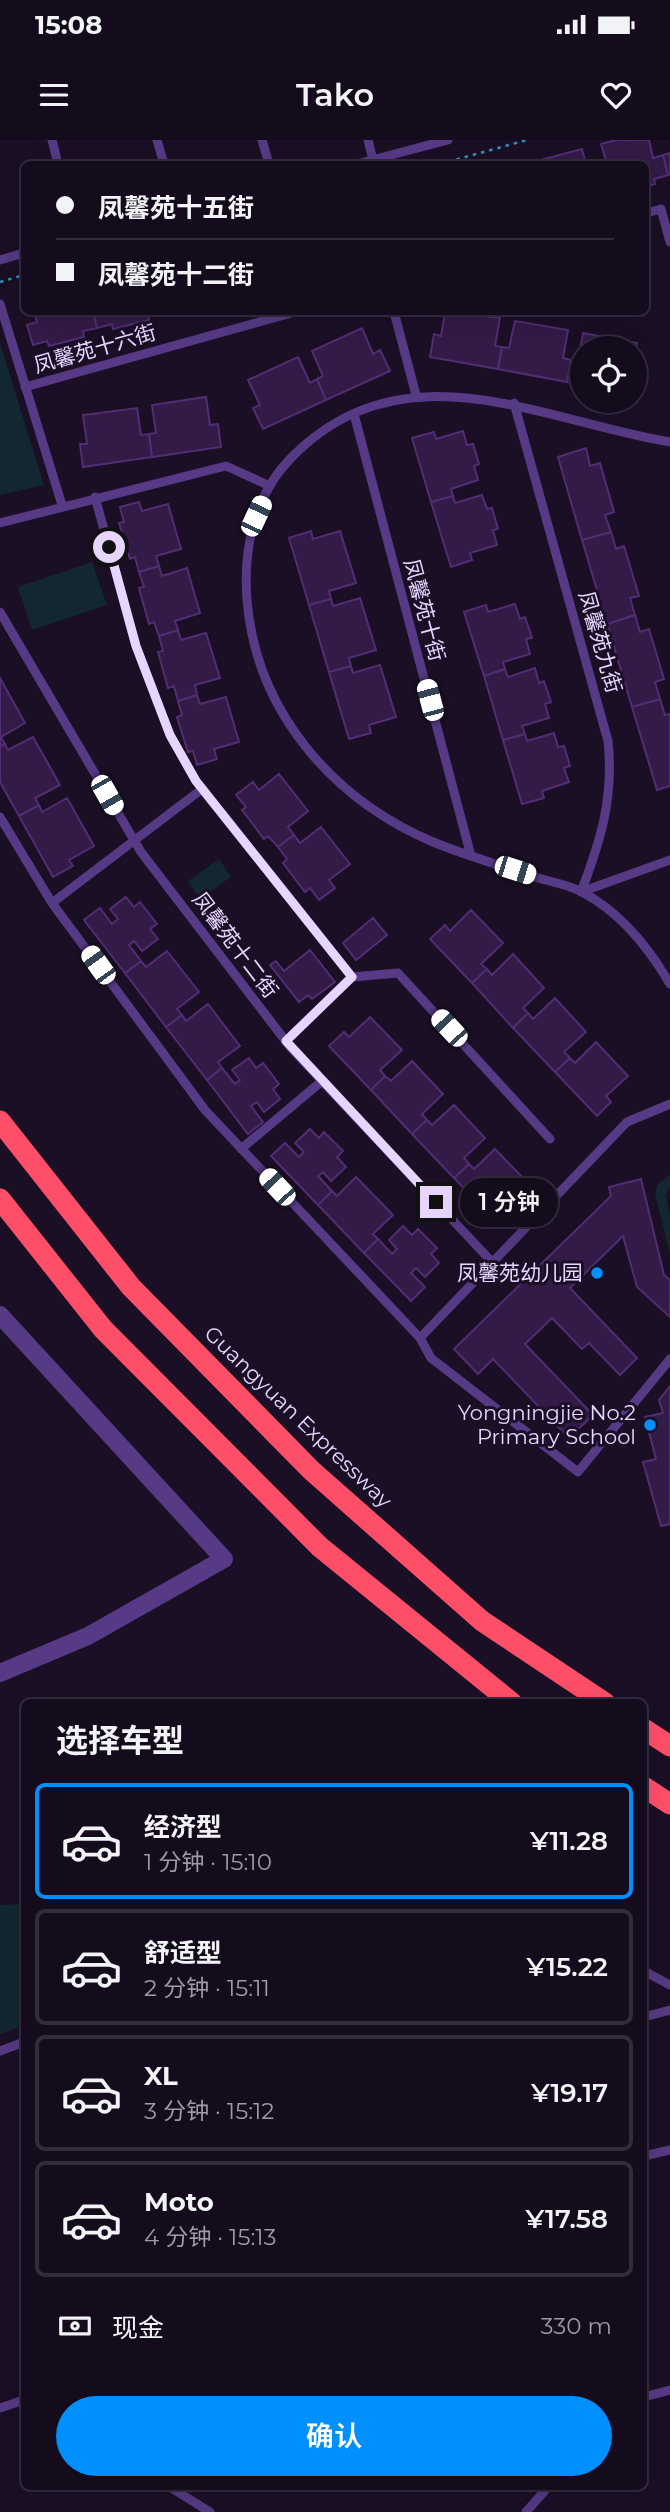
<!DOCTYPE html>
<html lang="zh">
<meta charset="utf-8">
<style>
body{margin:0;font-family:Montserrat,"Noto Sans SC",sans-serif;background:#1d1425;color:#f1f3f6;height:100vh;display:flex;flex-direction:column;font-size:26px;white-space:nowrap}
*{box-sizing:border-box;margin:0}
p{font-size:23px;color:#9d9ba3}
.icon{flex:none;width:38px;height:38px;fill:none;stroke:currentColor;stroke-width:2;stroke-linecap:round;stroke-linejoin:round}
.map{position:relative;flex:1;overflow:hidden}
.side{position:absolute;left:21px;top:1559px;width:626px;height:791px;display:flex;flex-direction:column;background:#140b1c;border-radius:10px;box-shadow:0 7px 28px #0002,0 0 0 2px #332b3b}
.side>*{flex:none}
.hud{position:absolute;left:21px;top:21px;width:628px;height:154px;border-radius:10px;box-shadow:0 7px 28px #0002,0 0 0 2px #332b3b;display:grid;align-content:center;height:154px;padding:0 35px;background:#140b1c}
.fabs{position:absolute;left:570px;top:196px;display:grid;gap:14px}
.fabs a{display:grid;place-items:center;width:77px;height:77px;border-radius:50%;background:#140b1c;box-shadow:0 7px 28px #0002,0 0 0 2px #332b3b;font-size:35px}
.end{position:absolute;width:32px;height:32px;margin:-16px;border:9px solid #e7d4ff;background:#111;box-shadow:0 0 0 4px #111}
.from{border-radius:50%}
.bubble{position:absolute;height:49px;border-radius:24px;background:#140b1c;box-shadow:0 7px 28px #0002,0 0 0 2px #332b3b;font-size:23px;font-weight:600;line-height:49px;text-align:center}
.car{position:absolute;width:21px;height:42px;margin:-21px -10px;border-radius:9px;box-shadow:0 0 5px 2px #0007;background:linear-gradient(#fff 24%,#345 0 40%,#fff 0 76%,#345 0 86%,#fff 0)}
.hud b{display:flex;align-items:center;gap:24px;height:66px;font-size:26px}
.hud b+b{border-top:2px solid #332b3b}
.hud i{width:18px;height:18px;background:#f1f3f6}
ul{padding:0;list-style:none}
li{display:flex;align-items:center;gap:21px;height:116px;margin:0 14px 10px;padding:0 21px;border:4px solid #332b3b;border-radius:10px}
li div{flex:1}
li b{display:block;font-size:26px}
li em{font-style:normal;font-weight:600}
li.current{border-color:#0090fe}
li>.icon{width:63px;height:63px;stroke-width:1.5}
h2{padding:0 35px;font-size:32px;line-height:84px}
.pay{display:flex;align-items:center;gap:18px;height:77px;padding:0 35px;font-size:26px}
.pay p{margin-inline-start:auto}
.cta{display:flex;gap:14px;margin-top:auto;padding:14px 35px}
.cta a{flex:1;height:80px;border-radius:42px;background:#0090fe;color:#fff;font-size:28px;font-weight:600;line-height:80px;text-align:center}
.status{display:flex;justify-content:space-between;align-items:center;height:49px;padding:0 35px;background:#140b1c;direction:ltr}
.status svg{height:19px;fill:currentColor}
header{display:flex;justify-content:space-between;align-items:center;height:91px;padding:0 35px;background:#140b1c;font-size:32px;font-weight:600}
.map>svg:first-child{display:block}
.green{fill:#122730}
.building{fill:#321b47;stroke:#522d73;stroke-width:2}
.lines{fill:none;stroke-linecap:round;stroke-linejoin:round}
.path{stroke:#2f92b8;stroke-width:2.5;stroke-dasharray:3.5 5;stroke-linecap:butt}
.lane{stroke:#563a85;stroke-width:9}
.street{stroke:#563a85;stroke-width:18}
.highway{stroke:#ff4f68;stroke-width:21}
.route{stroke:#e7d4ff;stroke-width:9}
.poi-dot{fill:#0090fe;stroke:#1b0f26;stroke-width:2.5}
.labels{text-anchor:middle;stroke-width:6;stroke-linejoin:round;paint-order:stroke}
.street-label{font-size:21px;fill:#e7d4ff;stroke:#1b0f26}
.poi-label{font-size:21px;fill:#e7d4ff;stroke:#1b0f26;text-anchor:end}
</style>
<div class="status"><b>15:08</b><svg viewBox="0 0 49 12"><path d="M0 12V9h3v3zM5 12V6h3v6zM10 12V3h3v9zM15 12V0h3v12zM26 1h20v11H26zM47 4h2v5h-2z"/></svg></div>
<header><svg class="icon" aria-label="menu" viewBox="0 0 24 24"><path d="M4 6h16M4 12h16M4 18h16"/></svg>Tako<svg class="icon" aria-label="heart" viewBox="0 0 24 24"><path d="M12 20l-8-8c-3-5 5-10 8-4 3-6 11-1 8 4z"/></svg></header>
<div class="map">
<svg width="670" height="2372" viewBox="0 0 670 2372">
<rect width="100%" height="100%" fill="#1b0f26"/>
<path class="green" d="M0 203 44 345 0 355Z
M92 422 107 465 32 490 18 447Z
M219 719 231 737 200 759 188 741Z
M670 1035V1047L666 1055 670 1076V1115L655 1053 658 1044Z
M24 1764V1886L0 1894V1765Z"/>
<path class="building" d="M616 0H649L653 18 663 15 668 35 654 39 655 44 646 47V24H607L601 4Z
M582 9 586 24H538L537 21Z
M670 13V34L668 35 663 15Z
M34 172H93L97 188 83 191 84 197 49 206 47 201 33 205 27 185 37 182Z
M93 172H158L147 174 149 180 113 189 112 184 97 188Z
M445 172 500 178 495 206 502 207 498 229 430 217 434 194 441 196Z
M515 181 568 190 563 218 571 220 567 242 498 229 502 207 509 208Z
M362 188 373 214 380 210 390 231 326 260 317 239 323 236 312 211Z
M583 193 637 203 635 213V208H583V245L567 242 571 220 578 221Z
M298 217 310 243 317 239 326 260 263 289 253 268 260 265 248 240Z
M206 257 210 285 218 284 221 307 152 317 149 294 156 293 152 265Z
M137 268 141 295 149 294 152 317 83 327 80 304H87L83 275Z
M463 291 467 305 473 304 479 324 474 326 478 340 451 349 453 356 431 362 412 298 434 292 436 299Z
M586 308 590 326 600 323 614 372 605 375 611 392 582 400 558 317Z
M482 355 487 369 492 368 498 389 493 390 497 405 470 413 472 420 451 427 431 362 453 356 455 363Z
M139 362 142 371 168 364 181 409 156 416 159 426 139 432 135 417 130 419 119 383 124 382 120 367Z
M311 391 313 399 340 391 356 443 329 451 331 459 309 465 289 398Z
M611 392 616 409 624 406 639 456 630 458 635 475 607 484 582 400Z
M159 426 162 436 187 428 200 473 175 481 178 490 159 496 154 482 149 484 139 448 144 447 139 432Z
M360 458 376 510 349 518 351 526 329 532 309 465 331 459 333 466Z
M515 464 520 479 525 477 532 498 526 499 530 514 503 522 505 529 484 536 464 472 486 465 488 472Z
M635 475 640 492 649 489 664 539 655 542 660 559 632 567 607 484Z
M178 490 181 500 206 493 220 538 195 545 197 555 178 561 174 546 168 548 158 512 163 511 159 496Z
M380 525 396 577 369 585 371 593 349 599 329 532 351 526 353 533Z
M535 528 539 543 544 541 551 562 545 564 549 578 522 586 525 594 503 600 484 536 505 529 508 537Z
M0 538 25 583 1 597 5 604 0 606Z
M197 555 200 564 226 557 239 602 214 609 217 619 197 625 193 611 188 612 177 577 182 575 178 561Z
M660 559 665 575 670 574V646L657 650 632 567Z
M554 593 558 607 564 606 570 626 564 628 569 642 542 651 544 658 522 664 503 600 525 594 527 601Z
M33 597 60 645 35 658 39 665 19 676 0 642V606L5 604 8 610Z
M279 634 308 671 288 687 294 695 278 707 268 696 264 699 242 670 246 667 236 655 253 642 259 650Z
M67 658 94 706 69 720 73 726 53 737 19 676 39 665 42 672Z
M321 687 350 724 329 740 335 748 319 760 310 748 305 752 283 723 287 719 278 707 294 695 300 703Z
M126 757 134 767 140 762 157 784 150 789 158 799 142 811 134 801 129 805 141 821 125 833 84 780 100 768 112 784 118 779 110 769Z
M471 770 503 803 481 824 487 829 472 843 430 799 445 785 450 791Z
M373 778 387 795 356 820 343 803Z
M310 810 335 842 312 859 308 855 299 862 270 825 276 821 284 831Z
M167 811 199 852 177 869 182 875 166 887 125 833 141 821 146 827Z
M513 814 544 848 523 868 528 873 513 888 472 843 487 829 492 835Z
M555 858 586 892 564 912 570 918 555 932 513 888 528 873 533 879Z
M208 864 240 906 218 922 222 928 207 940 166 887 182 875 186 881Z
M370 877 402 910 380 930 385 936 371 950 329 906 344 892 349 897Z
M596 902 628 936 606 956 611 962 597 976 555 932 570 918 575 923Z
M249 918 256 928 263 923 279 944 273 949 280 959 264 972 257 962 251 966 263 982 248 994 207 940 222 928 235 944 240 940 232 930Z
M412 921 443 954 422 974 427 980 412 994 371 950 385 936 391 941Z
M454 965 485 998 464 1018 469 1024 454 1038 412 994 427 980 432 985Z
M310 989 319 998 324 992 343 1011 337 1017 346 1027 331 1041 323 1032 318 1036 332 1051 318 1065 271 1016 285 1003 299 1017 304 1012 295 1003Z
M495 1009 527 1042 505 1063 510 1068 496 1082 454 1038 469 1024 474 1029Z
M356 1037 393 1075 373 1094 378 1099 364 1113 318 1065 332 1051 337 1056Z
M641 1039 664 1135 670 1140V1177L637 1147 623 1096 570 1148 637 1218 620 1235 589 1203 582 1209 552 1178 525 1204 593 1275 569 1298 493 1219 478 1234 454 1209 611 1056 609 1047Z
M403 1086 412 1095 418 1089 437 1108 431 1114 439 1123 425 1137 416 1128 411 1133 425 1147 411 1161 364 1113 378 1099 392 1114 397 1109 389 1100Z
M670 1246V1384L661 1386 643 1322 656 1319 645 1277 663 1273 659 1260Z"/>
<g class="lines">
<path class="path" d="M440 24 527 0
M0 142 24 135"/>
<path class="lane" d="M52 0 58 24
M157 0 164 24
M262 0 269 24
M368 0 373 20
M357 24 448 0
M646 73 661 69 670 102
M0 120 24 113
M0 164 62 365
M394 172 416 255
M25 247 295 172
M514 263 608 601C614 657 601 700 581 752
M354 274 471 716
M670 302C539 280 402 203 290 319 254 356 243 410 247 460 256 571 332 659 433 702 467 716 503 726 538 738 552 742 569 745 582 752 620 772 649 808 670 844
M95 357 136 506 170 595 196 641 352 837
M0 383 226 326 270 346
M0 472 141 712 291 908 492 1122
M0 677 52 763 205 970 420 1198 627 982 670 964
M581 752 670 720
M52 763 202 649
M286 901 352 837 398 833 550 999
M241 1009 322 941
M420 1198 431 1218 578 1332 670 1219
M644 1831 670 1845
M644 1877 670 1870
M0 1911 24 1902
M644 2016 670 2010
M644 2257 670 2250
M0 2268 24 2260
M170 2347 210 2372
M526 2372 548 2347"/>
<path class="street" d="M0 1175 224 1419 88 1496 0 1533"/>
<path class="highway" d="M0 981 131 1147 311 1330 482 1481 605 1563
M0 1059 103 1189 320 1407 512 1563
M644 1589 670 1606
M644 1647 670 1664"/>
</g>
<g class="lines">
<path class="route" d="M109 407 136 506 170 595 196 641 352 837 286 901 436 1062"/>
</g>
<g class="poi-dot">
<circle cx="597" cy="1133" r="7"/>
<circle cx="650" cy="1285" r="7"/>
</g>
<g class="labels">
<g class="street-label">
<text transform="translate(95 209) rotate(-16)" y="7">凤馨苑十六街</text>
<text transform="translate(424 470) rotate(75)" y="7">凤馨苑十街</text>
<text transform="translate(600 502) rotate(74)" y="7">凤馨苑九街</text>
<text transform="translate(235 805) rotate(53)" y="7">凤馨苑十二街</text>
<text transform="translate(298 1277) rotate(44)" y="7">Guangyuan Expressway</text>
</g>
<g class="poi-label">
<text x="583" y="1140">凤馨苑幼儿园</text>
<text x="636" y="1280">Yongningjie No.2<tspan x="636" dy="24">Primary School</tspan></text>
</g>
</g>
</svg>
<div class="fabs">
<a><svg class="icon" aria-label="locate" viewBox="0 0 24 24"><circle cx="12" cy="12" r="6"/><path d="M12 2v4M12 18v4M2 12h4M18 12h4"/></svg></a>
</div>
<i class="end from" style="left:109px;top:407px"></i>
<i class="end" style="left:436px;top:1062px"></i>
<div class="bubble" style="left:460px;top:1038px;width:98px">1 分钟</div>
<i class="car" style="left:256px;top:376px;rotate:25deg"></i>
<i class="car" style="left:430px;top:560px;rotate:345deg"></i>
<i class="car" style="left:107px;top:655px;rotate:150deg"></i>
<i class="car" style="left:515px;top:730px;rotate:108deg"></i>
<i class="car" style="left:98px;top:825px;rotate:324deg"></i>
<i class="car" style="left:449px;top:888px;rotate:317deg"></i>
<i class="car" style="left:277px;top:1047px;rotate:317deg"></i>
<div class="hud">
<b><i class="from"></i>凤馨苑十五街</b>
<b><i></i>凤馨苑十二街</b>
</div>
<section class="side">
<h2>选择车型</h2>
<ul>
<li class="current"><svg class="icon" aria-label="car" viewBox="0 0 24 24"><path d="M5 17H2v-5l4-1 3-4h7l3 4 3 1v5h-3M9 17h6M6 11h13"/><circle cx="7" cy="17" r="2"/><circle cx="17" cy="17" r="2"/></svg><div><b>经济型</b><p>1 分钟 · 15:10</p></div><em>¥11.28</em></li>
<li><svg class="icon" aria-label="car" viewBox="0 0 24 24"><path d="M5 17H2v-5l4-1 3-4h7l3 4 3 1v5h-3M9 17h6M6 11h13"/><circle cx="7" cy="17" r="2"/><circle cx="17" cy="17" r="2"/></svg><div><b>舒适型</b><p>2 分钟 · 15:11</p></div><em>¥15.22</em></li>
<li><svg class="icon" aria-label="car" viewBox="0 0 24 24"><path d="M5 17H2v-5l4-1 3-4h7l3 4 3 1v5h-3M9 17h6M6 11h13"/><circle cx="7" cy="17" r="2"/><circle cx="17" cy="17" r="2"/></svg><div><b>XL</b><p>3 分钟 · 15:12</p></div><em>¥19.17</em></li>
<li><svg class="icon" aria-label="car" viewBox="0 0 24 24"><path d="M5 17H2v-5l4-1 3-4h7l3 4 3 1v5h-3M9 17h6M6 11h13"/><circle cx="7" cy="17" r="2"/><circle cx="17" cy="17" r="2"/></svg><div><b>Moto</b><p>4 分钟 · 15:13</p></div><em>¥17.58</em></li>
</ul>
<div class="pay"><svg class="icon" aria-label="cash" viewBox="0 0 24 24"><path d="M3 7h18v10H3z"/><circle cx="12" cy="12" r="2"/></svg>现金<p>330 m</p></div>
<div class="cta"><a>确认</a></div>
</section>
</div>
